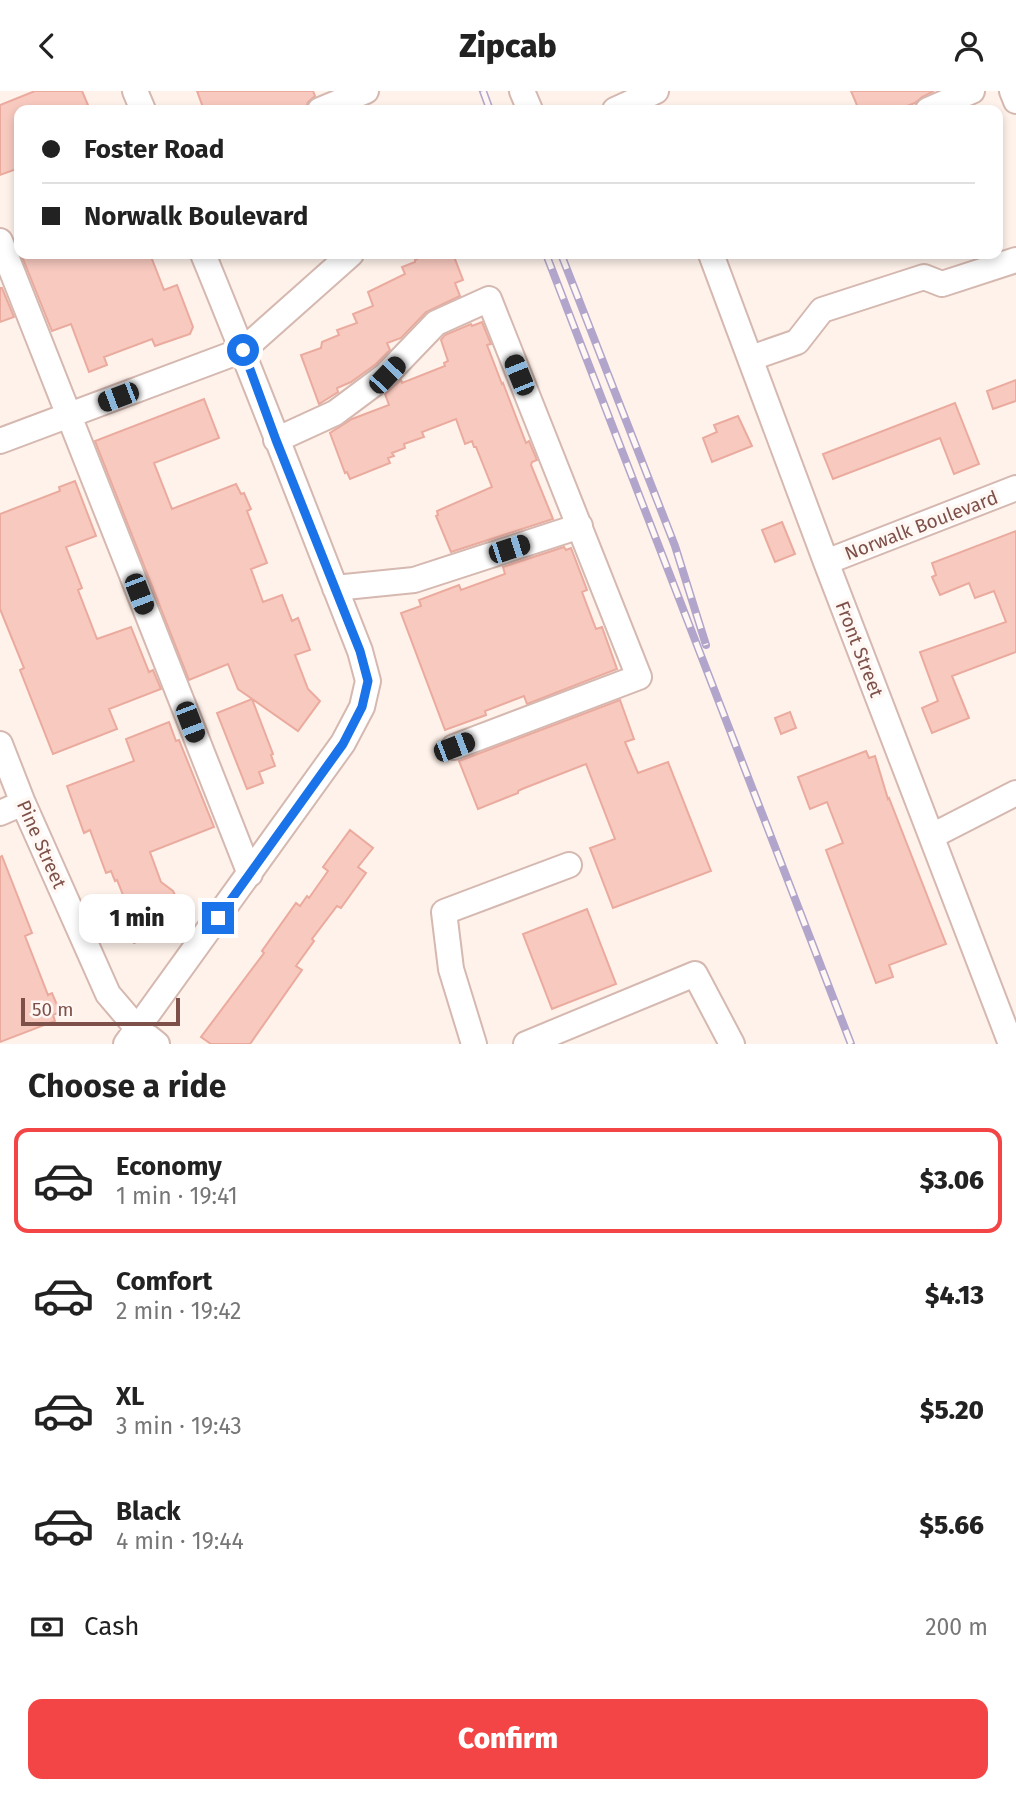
<!DOCTYPE html>
<meta charset="utf-8">
<style>
body{margin:0;font-family:"Fira Sans",sans-serif;background:#f6f6f6;color:#222;height:100vh;display:flex;flex-direction:column;font-size:26px;white-space:nowrap}
*{box-sizing:border-box;margin:0}
p{font-size:23px;color:#767676}
.icon{flex:none;width:38px;height:38px;fill:none;stroke:currentColor;stroke-width:2;stroke-linecap:round;stroke-linejoin:round}
.map{position:relative;height:953px;overflow:hidden}
.details{display:flex;flex-direction:column;background:#fff;flex:1}
.details>*{flex:none}
.top-card{position:absolute;left:14px;top:14px;width:989px;height:154px;border-radius:14px;box-shadow:0 4px 10px #0003;display:grid;align-content:center;height:154px;padding:0 28px;background:#fff}
.scale{position:absolute;left:21px;bottom:18px;width:159px;box-sizing:border-box;padding-left:7px;border:4px solid #7d5049;border-top:0;font-size:19px;line-height:24px;white-space:nowrap;color:#7d5049;-webkit-text-stroke:5px #fff7f3;paint-order:stroke}
.end{position:absolute;width:32px;height:32px;margin:-16px;border:9px solid #1a73e8;background:#fff;box-shadow:0 0 0 4px #fff}
.from{border-radius:50%}
.bubble{position:absolute;height:49px;border-radius:14px;background:#fff;box-shadow:0 4px 10px #0003;font-size:23px;font-weight:800;line-height:49px;text-align:center}
.car{position:absolute;width:21px;height:42px;margin:-21px -10px;border-radius:9px;box-shadow:0 0 5px 2px #0007;background:linear-gradient(#222 24%,#8ab4d8 0 40%,#222 0 76%,#8ab4d8 0 86%,#222 0)}
.top-card b{display:flex;align-items:center;gap:24px;height:66px;font-size:26px}
.top-card b+b{border-top:2px solid #e0e0e0}
.top-card i{width:18px;height:18px;background:#222}
ul{padding:0;list-style:none}
li{display:flex;align-items:center;gap:21px;height:105px;margin:0 14px 10px;padding:0 14px;border:4px solid transparent;border-radius:14px}
li div{flex:1}
li b{display:block;font-size:26px}
li em{font-style:normal;font-weight:800}
li.active{border-color:#f34545}
li>.icon{width:63px;height:63px;stroke-width:1.5}
h2{padding:0 28px;font-size:32px;line-height:84px}
.pay{display:flex;align-items:center;gap:18px;height:77px;padding:0 28px;font-size:26px}
.pay p{margin-inline-start:auto}
.button{display:flex;gap:14px;margin-top:auto;padding:14px 28px}
.button a{flex:1;height:80px;border-radius:14px;background:#f34545;color:#fff;font-size:28px;font-weight:800;line-height:80px;text-align:center}
header{display:flex;justify-content:space-between;align-items:center;height:91px;padding:0 28px;background:#fff;font-size:32px;font-weight:800}
.map>svg:first-child{display:block}
.building{fill:#f7c9bf;stroke:#ebaa9e;stroke-width:2}
.lines{fill:none;stroke-linecap:round;stroke-linejoin:round}
.minor-casing{stroke:#d5b8b0;stroke-width:28}
.minor{stroke:#fff;stroke-width:24}
.rail-casing{stroke:#b1a5cb;stroke-width:8}
.rail{stroke:#fff7f3;stroke-width:5;stroke-dasharray:16;stroke-linecap:butt}
.route{stroke:#1a73e8;stroke-width:9}
.labels{text-anchor:middle;stroke-width:7;stroke-linejoin:round;paint-order:stroke}
.street-label{font-size:19px;fill:#7d5049;stroke:#fff7f3}
</style>
<header><svg class="icon" aria-label="back" viewBox="0 0 24 24"><path d="M15 5l-7 7 7 7"/></svg>Zipcab<svg class="icon" aria-label="person" viewBox="0 0 24 24"><circle cx="12" cy="8" r="4"/><path d="M4 21q1-7 8-7t8 7"/></svg></header>
<div class="map">
<svg width="1016" height="953" viewBox="0 0 1016 953">
<rect width="100%" height="100%" fill="#fef2ea"/>
<path class="building" d="M35 0H82L88 14 76 19H19V77L0 84V14Z
M197 0H313L315 5 308 11 305 19H204Z
M851 0H934L922 6 915 12 896 19H859Z
M21 163H150L164 199 177 194 193 236 190 243 155 255 152 248 104 266 107 274 89 281 71 233 52 240Z
M420 163H453L463 189 455 192 460 205 426 221 401 247 387 252 390 259 376 273 351 291 337 297 338 301 319 313 301 264 321 257 322 251 339 244 337 239 357 232 353 223 373 215 368 201 405 183 402 176 415 171V169L421 166Z
M0 197H2L14 226 0 231Z
M482 231 491 253 487 254 502 293 503 292 526 352 529 350 537 369 532 371 531 374 553 428 451 461 436 425 438 424 437 420 492 396 476 356H474L472 350 465 353 456 328 422 341 424 346 404 353 405 357 392 362 394 365 388 367 390 372 350 388 347 381 345 382 330 342 352 328 389 314 385 303 401 289 402 292 445 275 444 272 448 270 441 249 445 244 471 233 472 235Z
M1016 289V310L993 318 987 300Z
M204 308 219 347 154 372 172 418 236 393 241 403 244 402 251 418 247 420 267 472 251 478 263 511 282 504 292 530 298 527 310 559 295 564 308 598 320 610 298 640 238 598 228 573 189 589 95 350Z
M955 312 979 373 954 383 940 347 833 388 823 363Z
M738 325 752 355 712 371 703 347 717 341 714 334Z
M75 390 96 445 66 456 82 497 78 499 97 548 131 536 149 581 153 579 161 598 109 618 117 638 53 663 20 579 24 577 0 518V423L60 400 59 396Z
M782 431 795 463 775 471 762 439Z
M1016 440V561L952 585 969 627 932 642 922 617 938 610 920 561 1006 531 994 500 975 507 969 492 940 504 932 486 936 484 932 472Z
M564 456 566 459 571 457 587 499 582 501 596 538 602 536 617 578 527 613 524 605 485 620 486 624 445 639 401 522 421 515 419 509 459 494 461 499 505 483 503 476Z
M252 608 273 663 271 664 275 675 259 681 263 692 247 698 217 622Z
M620 609 634 648 625 651 638 682 668 671 711 780 613 817 590 757 615 748 586 673 522 698 518 700V702L478 718 459 670Z
M790 621 796 637 781 643 775 627Z
M169 631 176 650 179 649 214 736 150 761 161 791 173 800 178 810 177 819 158 829 163 841 134 852 122 822 129 819 117 789 115 790 111 780 106 782 90 739 84 742 67 695 134 670 126 648Z
M866 660 869 667 875 665 888 708 889 707 946 853 889 874 893 886 876 892 826 759 843 752 827 711 810 718 798 686Z
M350 739 373 757 358 776 366 782 341 817 337 815 312 848 314 850 296 875 302 879 250 953H211L201 946 264 862 262 860 296 812 300 815 307 805 309 807 328 780 323 776Z
M2 765 32 842 25 845 48 904 52 902 60 921 53 924 55 930 0 951V766Z
M587 818 616 893 552 918 523 843Z"/>
<g class="lines">
<defs>
<path id="minor" d="M135 0 143 19
M522 0 530 19
M1012 0 1016 10
M320 19 366 0
M615 19 656 0
M928 19 972 0
M0 150 250 783
M711 163 826 471 1011 953
M751 267 797 251 822 219 924 186 942 193 1016 169
M276 349 335 322 386 284 436 232 489 208 639 586 454 656
M0 350 243 259 351 163
M826 471 1016 397
M335 497 414 489 580 435
M0 653 23 712 108 903 137 937 157 953
M0 722 23 712
M932 745 1016 702
M126 953 343 652 362 616 368 590 360 560C308 428 257 294 203 163
M474 953 451 878 444 821 569 774
M526 953 695 883 732 953"/>
</defs>
<use href="#minor" class="minor-casing"/>
<use href="#minor" class="minor"/>
<defs>
<path id="rail" d="M483 0 490 19
M546 163 851 953
M561 163 675 455 706 554"/>
</defs>
<use href="#rail" class="rail-casing"/>
<use href="#rail" class="rail"/>
</g>
<g class="lines">
<path class="route" d="M218 827 343 653 362 616 368 590 360 560 276 349 243 259"/>
</g>
<g class="labels">
<g class="street-label">
<text transform="translate(921 434) rotate(-21)" y="7">Norwalk Boulevard</text>
<text transform="translate(860 558) rotate(69)" y="7">Front Street</text>
<text transform="translate(42 753) rotate(66)" y="7">Pine Street</text>
</g>
</g>
</svg>
<div class="scale">50 m</div>
<i class="end from" style="left:243px;top:259px"></i>
<i class="end" style="left:218px;top:827px"></i>
<div class="bubble" style="left:79px;top:803px;width:116px">1 min</div>
<i class="car" style="left:387px;top:284px;rotate:44deg"></i>
<i class="car" style="left:519px;top:284px;rotate:338deg"></i>
<i class="car" style="left:118px;top:306px;rotate:249deg"></i>
<i class="car" style="left:509px;top:458px;rotate:72deg"></i>
<i class="car" style="left:139px;top:503px;rotate:159deg"></i>
<i class="car" style="left:190px;top:631px;rotate:159deg"></i>
<i class="car" style="left:454px;top:656px;rotate:69deg"></i>
<div class="top-card">
<b><i class="from"></i>Foster Road</b>
<b><i></i>Norwalk Boulevard</b>
</div>
</div>
<section class="details">
<h2>Choose a ride</h2>
<ul>
<li class="active"><svg class="icon" aria-label="car" viewBox="0 0 24 24"><path d="M5 17H2v-5l4-1 3-4h7l3 4 3 1v5h-3M9 17h6M6 11h13"/><circle cx="7" cy="17" r="2"/><circle cx="17" cy="17" r="2"/></svg><div><b>Economy</b><p>1 min · 19:41</p></div><em>$3.06</em></li>
<li><svg class="icon" aria-label="car" viewBox="0 0 24 24"><path d="M5 17H2v-5l4-1 3-4h7l3 4 3 1v5h-3M9 17h6M6 11h13"/><circle cx="7" cy="17" r="2"/><circle cx="17" cy="17" r="2"/></svg><div><b>Comfort</b><p>2 min · 19:42</p></div><em>$4.13</em></li>
<li><svg class="icon" aria-label="car" viewBox="0 0 24 24"><path d="M5 17H2v-5l4-1 3-4h7l3 4 3 1v5h-3M9 17h6M6 11h13"/><circle cx="7" cy="17" r="2"/><circle cx="17" cy="17" r="2"/></svg><div><b>XL</b><p>3 min · 19:43</p></div><em>$5.20</em></li>
<li><svg class="icon" aria-label="car" viewBox="0 0 24 24"><path d="M5 17H2v-5l4-1 3-4h7l3 4 3 1v5h-3M9 17h6M6 11h13"/><circle cx="7" cy="17" r="2"/><circle cx="17" cy="17" r="2"/></svg><div><b>Black</b><p>4 min · 19:44</p></div><em>$5.66</em></li>
</ul>
<div class="pay"><svg class="icon" aria-label="cash" viewBox="0 0 24 24"><path d="M3 7h18v10H3z"/><circle cx="12" cy="12" r="2"/></svg>Cash<p>200 m</p></div>
<div class="button"><a>Confirm</a></div>
</section>
